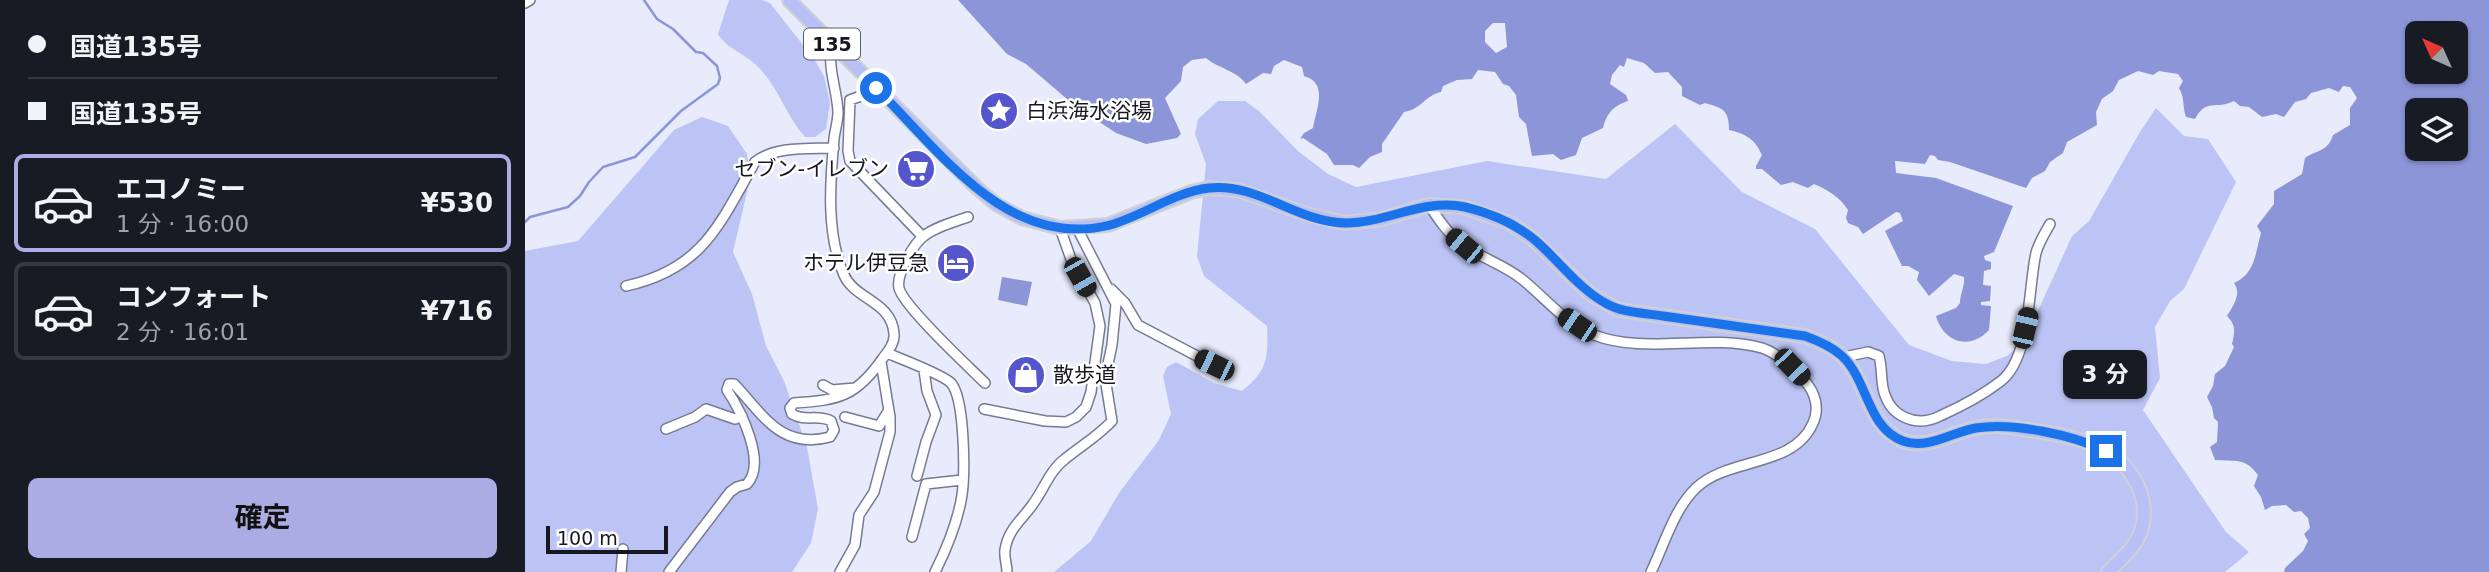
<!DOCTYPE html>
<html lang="ja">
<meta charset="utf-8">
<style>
body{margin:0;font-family:"DejaVu Sans","Noto Sans JP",sans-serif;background:#20242c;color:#f1f3f6;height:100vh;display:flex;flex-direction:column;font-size:26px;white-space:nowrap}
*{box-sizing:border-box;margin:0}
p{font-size:23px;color:#9ea1a6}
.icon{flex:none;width:38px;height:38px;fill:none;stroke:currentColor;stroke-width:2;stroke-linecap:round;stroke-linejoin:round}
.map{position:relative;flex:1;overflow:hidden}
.panel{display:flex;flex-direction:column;background:#171b24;width:525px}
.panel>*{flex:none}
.hud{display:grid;align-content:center;height:154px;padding:0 28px;background:#171b24}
.needle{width:46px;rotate:315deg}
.tools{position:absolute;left:1880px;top:21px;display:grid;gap:14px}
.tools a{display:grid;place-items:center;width:63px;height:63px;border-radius:10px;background:#171b24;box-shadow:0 2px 5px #0004;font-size:35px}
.scale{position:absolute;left:21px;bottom:18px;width:122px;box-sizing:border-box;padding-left:7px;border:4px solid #161721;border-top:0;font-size:19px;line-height:24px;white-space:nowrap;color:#161721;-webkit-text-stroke:5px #fff;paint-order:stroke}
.end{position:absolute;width:32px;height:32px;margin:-16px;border:9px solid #1a73e8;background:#fff;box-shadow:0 0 0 4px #fff}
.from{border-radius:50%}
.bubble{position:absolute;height:49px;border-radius:10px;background:#171b24;box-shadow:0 2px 5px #0004;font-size:23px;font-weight:700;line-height:49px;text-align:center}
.car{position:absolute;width:21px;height:42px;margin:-21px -10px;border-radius:9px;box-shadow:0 0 5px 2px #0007;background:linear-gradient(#222 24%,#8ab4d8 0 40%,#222 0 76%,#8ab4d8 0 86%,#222 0)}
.hud b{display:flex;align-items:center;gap:24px;height:66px;font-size:26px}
.hud b+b{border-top:2px solid #363941}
.hud i{width:18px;height:18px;background:#f1f3f6}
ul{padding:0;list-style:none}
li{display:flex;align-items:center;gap:21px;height:98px;margin:0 14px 10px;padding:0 14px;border:4px solid #363941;border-radius:10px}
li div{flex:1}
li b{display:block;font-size:26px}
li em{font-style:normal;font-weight:700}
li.selected{border-color:#abace4}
li>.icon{width:63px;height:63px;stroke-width:1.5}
.primary-button{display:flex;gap:14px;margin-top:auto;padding:14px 28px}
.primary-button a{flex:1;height:80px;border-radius:10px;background:#abace4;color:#111;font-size:28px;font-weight:700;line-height:80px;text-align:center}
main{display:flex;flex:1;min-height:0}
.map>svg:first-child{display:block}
.green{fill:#bcc4f5}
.water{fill:#8c95d8;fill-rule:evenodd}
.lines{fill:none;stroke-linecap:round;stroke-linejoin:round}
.stream{stroke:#8c95d8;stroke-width:2.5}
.minor-casing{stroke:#767a93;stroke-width:12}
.highway-casing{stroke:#d0d1d3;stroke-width:16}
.minor{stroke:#fff;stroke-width:9}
.highway{stroke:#b8c0f7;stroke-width:12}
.route{stroke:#1a73e8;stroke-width:9}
.labels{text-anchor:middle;stroke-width:5;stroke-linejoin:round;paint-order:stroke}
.shield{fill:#fff;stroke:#5c5d64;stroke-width:2}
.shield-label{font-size:19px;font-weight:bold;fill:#161721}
.poi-label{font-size:21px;fill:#161721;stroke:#fff;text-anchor:start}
</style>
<main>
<section class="panel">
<div class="hud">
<b><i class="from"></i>国道135号</b>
<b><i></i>国道135号</b>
</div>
<ul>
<li class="selected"><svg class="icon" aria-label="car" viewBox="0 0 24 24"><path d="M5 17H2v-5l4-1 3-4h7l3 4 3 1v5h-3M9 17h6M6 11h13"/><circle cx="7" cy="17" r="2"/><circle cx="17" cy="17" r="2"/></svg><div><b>エコノミー</b><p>1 分 · 16:00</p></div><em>¥530</em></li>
<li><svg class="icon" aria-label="car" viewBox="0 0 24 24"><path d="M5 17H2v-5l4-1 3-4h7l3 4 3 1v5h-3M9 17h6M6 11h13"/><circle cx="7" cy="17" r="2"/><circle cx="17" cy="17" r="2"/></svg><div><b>コンフォート</b><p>2 分 · 16:01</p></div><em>¥716</em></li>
</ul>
<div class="primary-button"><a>確定</a></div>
</section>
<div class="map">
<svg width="1964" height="572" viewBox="0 0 1964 572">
<rect width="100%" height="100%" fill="#e8ebfc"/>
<path class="green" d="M204 0H237L245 3 289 59 299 76 305 103 301 129 290 137H280C260 115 253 85 231 65 220 54 201 48 193 34Z
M693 101H720L734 111 773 151 803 174 831 187 962 161 1081 179 1150 124 1217 192 1290 229 1384 345 1427 361 1461 364 1482 356 1496 343 1507 324 1547 236 1564 221 1615 132 1631 108 1659 136 1683 139 1711 182 1659 289 1645 301 1630 327 1635 378 1618 410 1701 532 1724 552 1700 572H529L566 541 594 493 634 440 646 414 638 376 642 367 651 362 689 383 717 391C743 370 743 358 742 326L679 276 672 256 681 164 670 134 673 119Z
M177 117 203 126 222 154 225 179 208 252 227 294 241 346 259 381 282 447 293 509 286 543 267 572H0V251L53 241 149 130Z"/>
<path class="water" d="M433 0H1964V572H1759L1760 568 1778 551 1783 541 1779 534 1785 528 1783 518 1776 511 1769 512 1761 505 1747 506 1740 510 1736 497 1729 486 1733 475C1720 457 1710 462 1690 460L1685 447 1692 442 1693 422 1689 418 1687 407 1682 397 1688 386 1690 374 1700 366 1709 347 1707 344C1710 332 1711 325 1702 316 1708 306 1717 294 1709 283 1731 273 1730 253 1736 233L1732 226 1749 204V191L1777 174 1780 158C1791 150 1803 152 1808 135L1825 125V108L1832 98 1825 87 1818 86 1814 92 1804 88 1786 93 1781 99 1770 102 1759 117 1751 114 1737 117 1724 107 1715 106 1709 101C1691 110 1681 98 1670 119L1661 117C1657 106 1660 98 1654 88L1658 81 1653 74 1634 71 1628 75 1613 71 1594 80 1588 91 1577 99 1571 112 1572 125 1542 142 1538 153 1525 162 1520 171 1507 178 1501 188 1425 162 1413 160 1410 156 1405 155 1400 164 1370 161 1371 173 1411 178 1488 206 1469 252 1459 256 1460 260 1466 262V269L1459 271 1458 285 1466 286 1465 301 1456 302V305L1466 306 1464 330C1445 351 1418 342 1411 316L1431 308 1435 303C1435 294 1440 286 1439 277L1429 274 1404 296 1392 280 1394 272 1383 266H1377L1360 231 1378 221 1375 213 1371 212 1338 234 1333 227 1323 223 1321 218 1323 210C1315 197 1303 190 1289 184L1283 188 1268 182 1256 185 1237 169H1231V166L1237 155C1230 139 1221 134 1204 130 1204 109 1197 108 1180 103L1175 105 1157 96V87L1143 72 1130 73 1119 63 1102 58 1099 67 1095 65 1087 75 1085 84 1101 95 1103 101C1088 106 1082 113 1078 128L1057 138 1051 155 1036 160 1028 154 1007 156 1001 124 994 117 991 95 984 86 978 84 970 72 953 70 947 79 932 80 918 86 916 92C899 96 897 109 879 112L857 144V152L845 157 834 168 828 165H809L802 154 778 138 775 139 779 133 788 128C791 109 804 83 779 76L777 67 759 60 749 66 746 74 738 73 721 84C711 70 694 69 681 58L667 60 658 67 656 81 640 98 656 134 652 138 621 144 591 133 549 105 501 64 482 54ZM968 23H980L982 47 971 53 960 42V31ZM1930 33V72H1892V33ZM1930 110V149H1892V110Z
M477 277 507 282 502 306 473 300Z"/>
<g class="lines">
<path class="stream" d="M0 222 5 217 43 207 55 196 64 182 78 167 110 157 156 111 193 84 195 78 192 66 178 53 171 52 148 29 132 19 119 0"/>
<defs>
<path id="minor" d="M0 3 5 0
M351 88 344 93 325 100 323 151 325 161 398 237
M904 205C914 220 923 234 938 245 956 258 980 265 998 280 1020 298 1041 324 1069 335 1121 355 1182 333 1237 348 1253 353 1267 368 1279 380 1290 392 1295 408 1288 423 1269 468 1203 457 1171 488 1149 509 1139 545 1126 572
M443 217C429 222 410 227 399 236 388 244 371 275 374 288 378 306 444 367 460 383
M101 286C178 269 194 225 230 162 250 146 283 149 309 148
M586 289 600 303 613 325 689 365
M362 353C374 358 419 375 426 383 440 399 440 473 437 495 433 521 422 548 410 572
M1319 357 1343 352 1354 356C1357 367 1356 377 1358 388 1364 417 1391 428 1415 416 1435 407 1458 395 1476 381 1506 357 1503 288 1511 253 1514 242 1520 233 1525 224
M298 385 307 390 330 388
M459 409 520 421 541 422 551 417 561 407 566 392 575 326 570 303 547 262 535 228
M320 417 354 426 364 410
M141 429 170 417 181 409 210 419 217 416
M392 476 401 442 411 415 402 391 399 370
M387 537 401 484 437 480
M96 572 98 549
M144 572 205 492 212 487 222 484C242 463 216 411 202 390L204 384H209C238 414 255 450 305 437L309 430 306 421C293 414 280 422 267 414L265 408 269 403C314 400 331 397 358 358 363 352 370 342 369 334 367 301 330 300 319 275 301 234 305 183 309 139 310 130 313 121 313 112 312 89 302 68 307 44
M315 572 330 545 334 515 349 492 365 432V417L356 362
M482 572C482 565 479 557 480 550 483 529 497 520 508 504 519 489 525 470 540 459 556 446 573 436 587 421L580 378 587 345 591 304 552 228"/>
<path id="highway" d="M264 0 451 187 471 204 497 218 535 228 583 225 666 192 684 188 713 190 781 214 820 223 857 219 904 205 938 207 985 223 1009 240 1065 294 1094 310 1280 336C1295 342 1309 347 1321 360 1342 384 1344 427 1378 441 1402 450 1426 433 1450 428 1465 425 1482 426 1497 429 1519 432 1544 436 1565 443 1600 455 1628 493 1616 531 1610 548 1595 560 1583 572"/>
</defs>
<use href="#minor" class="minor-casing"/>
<use href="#highway" class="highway-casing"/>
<use href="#minor" class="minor"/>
<use href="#highway" class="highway"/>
</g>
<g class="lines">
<path class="route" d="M351 88C414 150 483 251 585 225 618 216 649 192 684 188 732 182 773 223 821 223 862 223 898 198 940 207 965 213 991 224 1011 241 1035 262 1054 289 1082 304 1099 313 1119 313 1138 316 1185 323 1233 329 1280 336 1294 341 1306 346 1317 356 1343 380 1342 428 1378 441 1403 450 1427 432 1451 428 1488 422 1548 435 1581 451"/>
</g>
<defs>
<symbol id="sight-disc" viewBox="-11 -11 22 22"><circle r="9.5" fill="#5556ce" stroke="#fff"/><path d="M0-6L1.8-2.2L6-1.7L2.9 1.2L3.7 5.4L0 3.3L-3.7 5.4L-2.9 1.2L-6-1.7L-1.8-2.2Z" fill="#fff"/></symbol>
<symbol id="supermarket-disc" viewBox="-11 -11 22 22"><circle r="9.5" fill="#5556ce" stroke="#fff"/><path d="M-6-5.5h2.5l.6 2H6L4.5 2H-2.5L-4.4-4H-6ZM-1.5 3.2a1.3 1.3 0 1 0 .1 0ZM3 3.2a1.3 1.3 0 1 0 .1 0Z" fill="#fff"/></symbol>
<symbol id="hotel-disc" viewBox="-11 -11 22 22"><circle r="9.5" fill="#5556ce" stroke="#fff"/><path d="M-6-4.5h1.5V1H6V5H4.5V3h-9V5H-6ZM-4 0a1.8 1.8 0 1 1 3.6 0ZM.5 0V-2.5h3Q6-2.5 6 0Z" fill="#fff"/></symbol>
<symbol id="shop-disc" viewBox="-11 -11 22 22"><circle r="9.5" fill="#5556ce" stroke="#fff"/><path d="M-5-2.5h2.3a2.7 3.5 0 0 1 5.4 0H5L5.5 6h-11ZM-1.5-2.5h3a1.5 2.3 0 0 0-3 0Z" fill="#fff"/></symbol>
</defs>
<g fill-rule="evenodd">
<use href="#sight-disc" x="452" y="89" width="44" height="44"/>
<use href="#supermarket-disc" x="369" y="147" width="44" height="44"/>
<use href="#hotel-disc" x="409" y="241" width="44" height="44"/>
<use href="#shop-disc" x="479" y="353" width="44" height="44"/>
</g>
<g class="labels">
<rect class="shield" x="279" y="28.5" width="56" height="31" rx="5"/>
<g class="shield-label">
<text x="307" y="51">135</text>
</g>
<g class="poi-label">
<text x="501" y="118">白浜海水浴場</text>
<text x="364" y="176" text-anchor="end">セブン-イレブン</text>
<text x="404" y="270" text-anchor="end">ホテル伊豆急</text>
<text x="528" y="382">散歩道</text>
</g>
</g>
</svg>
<div class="tools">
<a><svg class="needle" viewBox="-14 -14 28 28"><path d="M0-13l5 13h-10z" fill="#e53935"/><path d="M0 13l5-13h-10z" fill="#9ea1a6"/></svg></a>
<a><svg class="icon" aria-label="layers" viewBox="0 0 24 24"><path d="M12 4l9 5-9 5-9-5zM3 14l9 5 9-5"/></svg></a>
</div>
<div class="scale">100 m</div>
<i class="end from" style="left:351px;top:88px"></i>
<i class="end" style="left:1581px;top:451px"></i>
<div class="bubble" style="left:1538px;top:350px;width:84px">3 分</div>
<i class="car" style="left:939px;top:246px;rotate:310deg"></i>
<i class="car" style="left:555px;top:277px;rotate:150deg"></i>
<i class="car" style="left:1052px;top:325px;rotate:304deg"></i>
<i class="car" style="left:1500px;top:328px;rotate:13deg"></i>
<i class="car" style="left:689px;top:365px;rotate:296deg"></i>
<i class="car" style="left:1267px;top:367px;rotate:136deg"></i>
</div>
</main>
